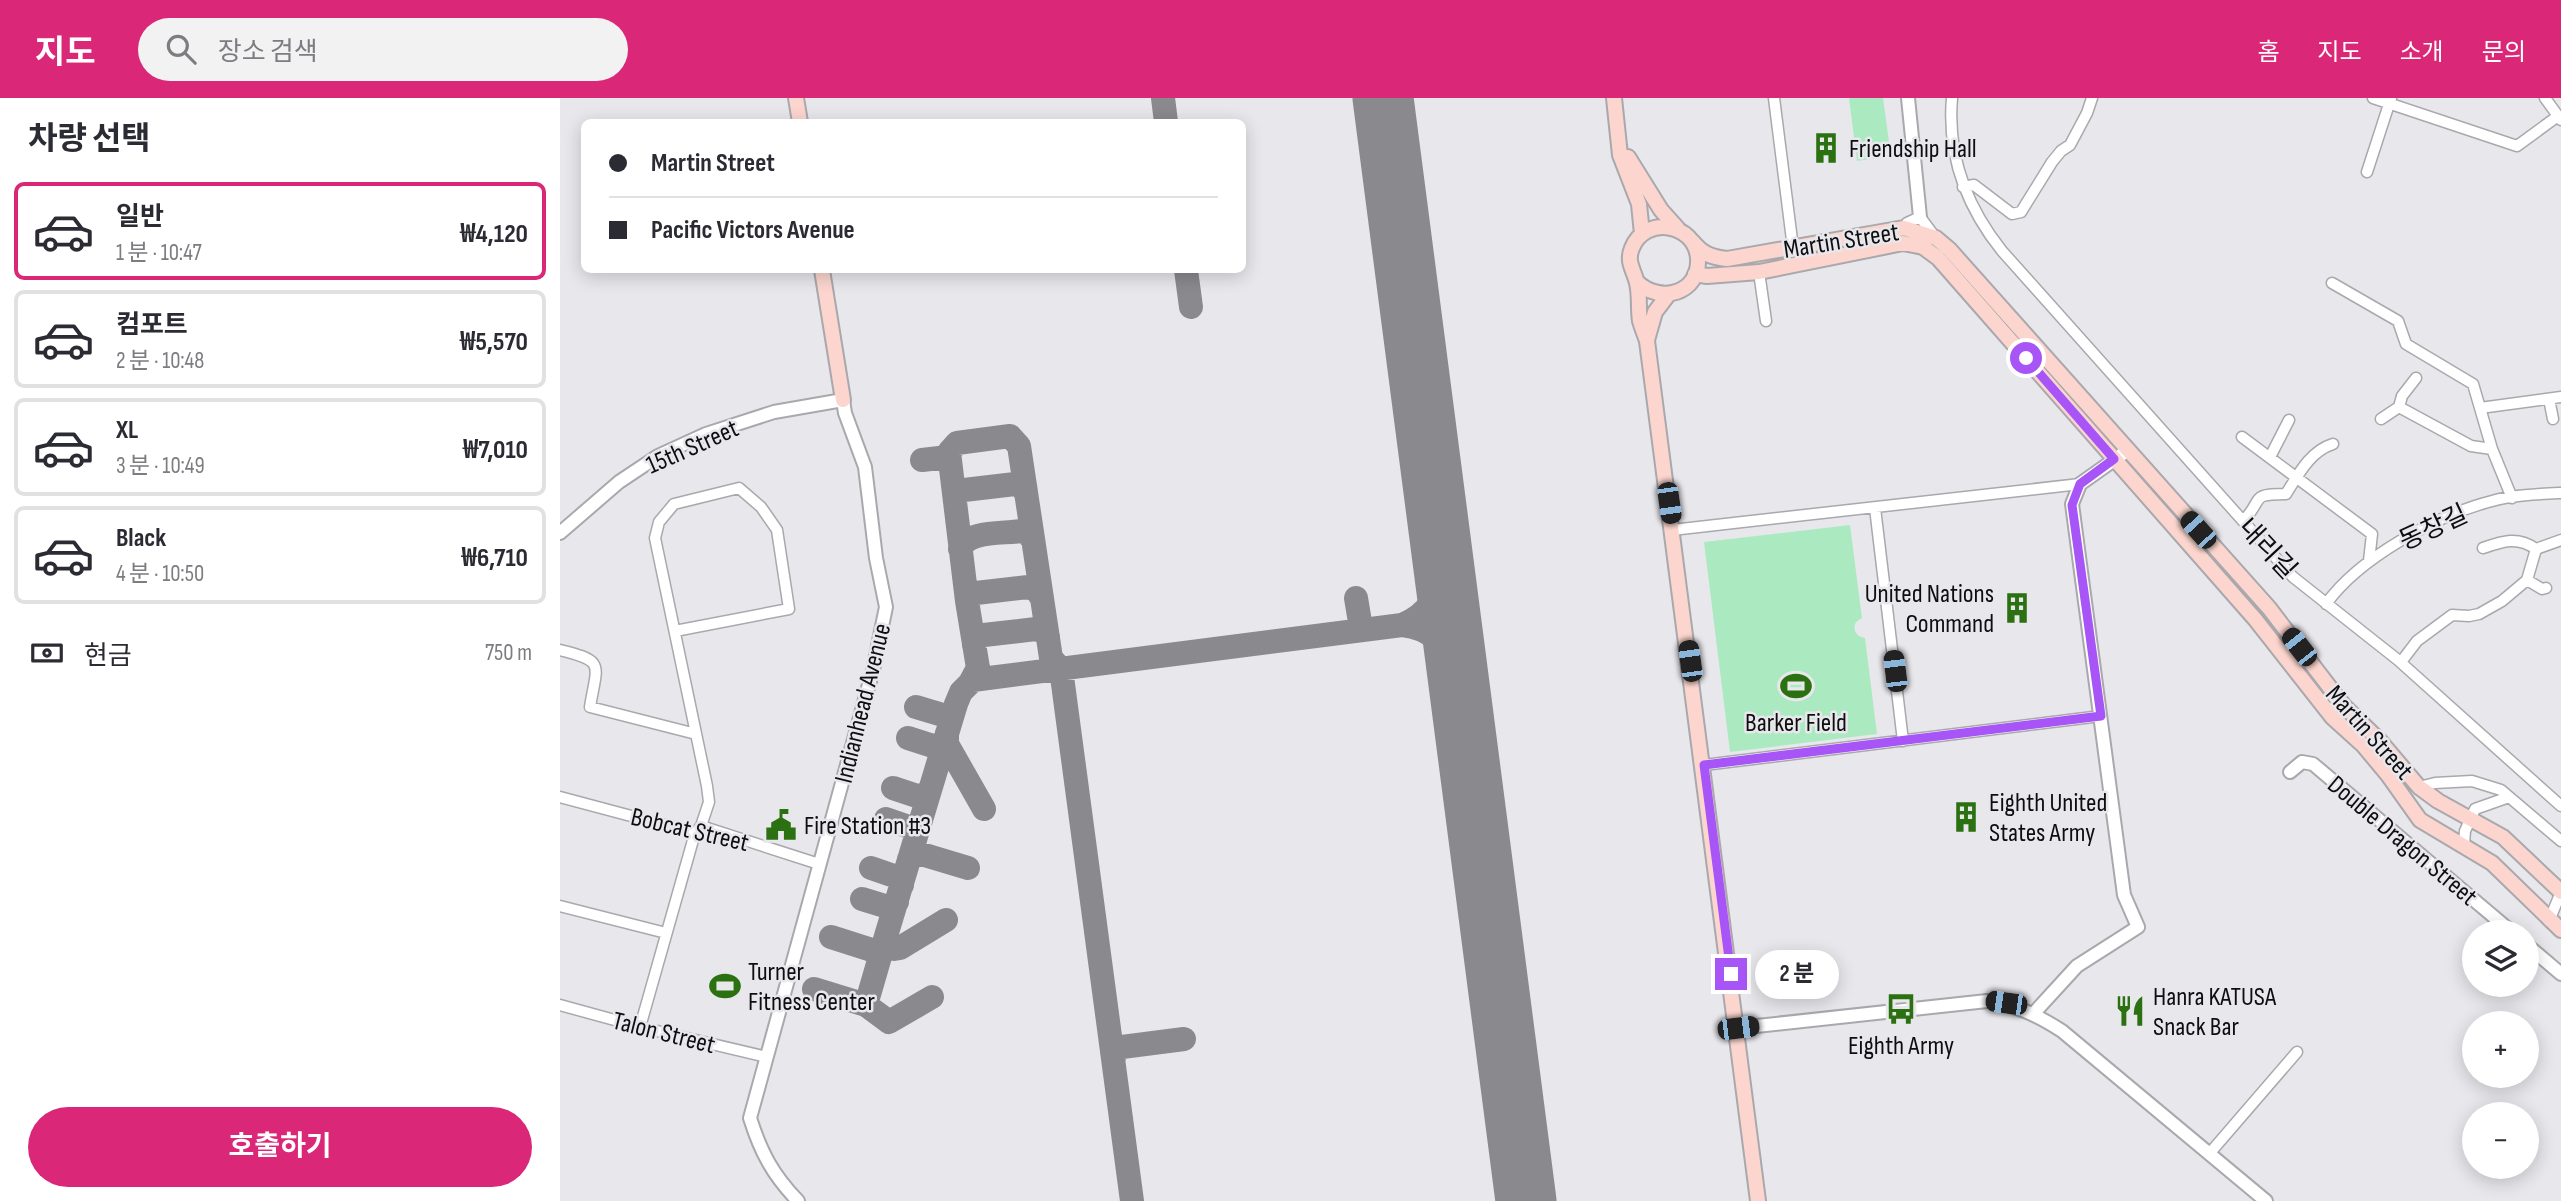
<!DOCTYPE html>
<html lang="ko">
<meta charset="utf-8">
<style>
body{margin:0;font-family:"Sofia Sans Condensed","Noto Sans KR",sans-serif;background:#f2f2f3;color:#2b2b33;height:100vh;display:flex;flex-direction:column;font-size:26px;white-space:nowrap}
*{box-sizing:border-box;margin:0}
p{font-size:23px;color:#7c7c81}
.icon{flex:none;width:38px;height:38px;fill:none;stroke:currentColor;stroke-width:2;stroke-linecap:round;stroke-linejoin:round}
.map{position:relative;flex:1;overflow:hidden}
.sheet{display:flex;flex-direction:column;background:#fff;width:560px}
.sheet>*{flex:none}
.hud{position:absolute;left:21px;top:21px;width:665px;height:154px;border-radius:10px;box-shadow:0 4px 18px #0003;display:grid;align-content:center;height:154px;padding:0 28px;background:#fff}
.fabs{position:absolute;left:1902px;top:822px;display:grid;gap:14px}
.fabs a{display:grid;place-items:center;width:77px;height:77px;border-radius:50%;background:#fff;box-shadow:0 4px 18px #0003;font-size:35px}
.end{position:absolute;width:32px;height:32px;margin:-16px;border:9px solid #a855f7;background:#fff;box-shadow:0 0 0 4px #fff}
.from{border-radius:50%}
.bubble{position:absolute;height:49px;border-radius:24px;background:#fff;box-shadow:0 4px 18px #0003;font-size:23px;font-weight:700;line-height:49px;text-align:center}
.car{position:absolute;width:21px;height:42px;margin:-21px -10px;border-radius:9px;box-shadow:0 0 5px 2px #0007;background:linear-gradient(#222 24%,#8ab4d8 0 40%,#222 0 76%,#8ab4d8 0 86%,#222 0)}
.hud b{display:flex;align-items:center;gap:24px;height:66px;font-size:26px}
.hud b+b{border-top:2px solid #e1e1e2}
.hud i{width:18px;height:18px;background:#2b2b33}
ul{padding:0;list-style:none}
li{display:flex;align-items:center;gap:21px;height:98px;margin:0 14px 10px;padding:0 14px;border:4px solid #e1e1e2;border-radius:10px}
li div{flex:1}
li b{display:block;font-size:26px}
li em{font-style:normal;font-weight:700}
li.active{border-color:#db2777}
li>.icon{width:63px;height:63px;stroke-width:1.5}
h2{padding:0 28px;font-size:32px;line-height:84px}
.pay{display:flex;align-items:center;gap:18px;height:77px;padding:0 28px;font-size:26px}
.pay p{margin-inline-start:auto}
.cta{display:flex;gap:14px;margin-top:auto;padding:14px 28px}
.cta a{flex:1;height:80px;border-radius:42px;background:#db2777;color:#fff;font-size:28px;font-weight:700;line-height:80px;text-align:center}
header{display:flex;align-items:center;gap:42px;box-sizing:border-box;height:98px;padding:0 35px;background:#db2777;color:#fff}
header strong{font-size:33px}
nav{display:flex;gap:38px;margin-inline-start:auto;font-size:24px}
.search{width:490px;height:63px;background:#f2f2f3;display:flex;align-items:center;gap:18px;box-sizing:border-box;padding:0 24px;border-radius:38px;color:#7c7c81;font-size:26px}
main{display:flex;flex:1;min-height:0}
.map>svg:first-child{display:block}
.garden{fill:#abeac1}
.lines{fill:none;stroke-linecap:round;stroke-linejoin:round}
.taxiway{stroke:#8a8a8e;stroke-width:24}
.runway{stroke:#8a8a8e;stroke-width:61}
.minor-casing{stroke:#a9a8ad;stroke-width:13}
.tertiary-casing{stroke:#a9a8ad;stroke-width:16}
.secondary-casing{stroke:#a9a8ad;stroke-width:18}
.minor{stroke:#fff;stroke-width:10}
.tertiary{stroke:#fff;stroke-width:12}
.secondary{stroke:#fcd6ce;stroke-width:14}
.route{stroke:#a855f7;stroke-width:9}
.labels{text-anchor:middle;stroke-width:5;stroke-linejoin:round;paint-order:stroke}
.poi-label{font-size:26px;fill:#0e0e10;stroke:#e8e7ec;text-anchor:start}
.street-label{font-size:26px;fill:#0e0e10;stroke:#e8e7ec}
</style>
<header>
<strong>지도</strong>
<div class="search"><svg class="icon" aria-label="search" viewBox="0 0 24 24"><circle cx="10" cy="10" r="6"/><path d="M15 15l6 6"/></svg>장소 검색</div>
<nav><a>홈</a><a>지도</a><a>소개</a><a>문의</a></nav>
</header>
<main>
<section class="sheet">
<h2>차량 선택</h2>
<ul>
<li class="active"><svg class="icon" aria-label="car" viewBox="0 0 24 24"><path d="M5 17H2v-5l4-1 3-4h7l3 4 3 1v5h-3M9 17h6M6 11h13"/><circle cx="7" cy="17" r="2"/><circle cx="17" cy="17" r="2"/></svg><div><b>일반</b><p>1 분 · 10:47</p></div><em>₩4,120</em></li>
<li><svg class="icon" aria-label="car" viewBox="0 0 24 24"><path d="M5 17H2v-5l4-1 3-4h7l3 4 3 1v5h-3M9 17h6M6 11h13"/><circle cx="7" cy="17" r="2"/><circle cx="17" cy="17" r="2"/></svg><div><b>컴포트</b><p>2 분 · 10:48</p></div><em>₩5,570</em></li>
<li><svg class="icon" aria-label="car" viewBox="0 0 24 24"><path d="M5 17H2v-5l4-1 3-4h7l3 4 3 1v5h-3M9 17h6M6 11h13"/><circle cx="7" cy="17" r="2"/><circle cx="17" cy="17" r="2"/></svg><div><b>XL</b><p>3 분 · 10:49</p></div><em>₩7,010</em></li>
<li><svg class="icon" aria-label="car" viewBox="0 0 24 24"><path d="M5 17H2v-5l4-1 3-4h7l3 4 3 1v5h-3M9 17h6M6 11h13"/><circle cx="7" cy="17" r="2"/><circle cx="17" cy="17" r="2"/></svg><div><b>Black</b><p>4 분 · 10:50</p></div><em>₩6,710</em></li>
</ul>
<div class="pay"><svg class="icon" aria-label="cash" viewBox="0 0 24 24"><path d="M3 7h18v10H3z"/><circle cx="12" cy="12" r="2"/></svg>현금<p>750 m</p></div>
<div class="cta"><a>호출하기</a></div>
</section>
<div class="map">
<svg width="2001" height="1103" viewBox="0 0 2001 1103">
<rect width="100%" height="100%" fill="#e8e7ec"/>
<path class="garden" d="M1289 0H1323L1331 58 1297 63Z
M1290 427 1302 520 1296 524C1292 531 1296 539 1305 540L1317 636 1170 654 1144 444Z"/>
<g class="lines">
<path class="taxiway" d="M603 0 606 24
M626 172 631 209
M362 362 388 359
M395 403 398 396 404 392 455 386 461 388 466 395
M400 451C408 432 443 436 460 433L467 435 473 442
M407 503 416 495 468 489 476 492 482 500
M842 527C871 515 879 495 883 466
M795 533 799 528 800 524 796 500
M414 547 418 540 424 537 476 531 482 533 488 539
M410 585 418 570 407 503 389 354 397 345 450 338 459 348 491 560 501 571 572 1103
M356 609 386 618 393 614
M387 635V646L424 711
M348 640 376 649 383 644
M333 690 360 699 368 694
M326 721 352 730 356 737
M349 761 358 755 408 770
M311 770 337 779 342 787
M302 801 328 809 337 804
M386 822 340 850 334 851 326 844V838L396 606 401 594 413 582 842 527C874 530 886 549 898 576
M326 838 306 907 329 924 372 899
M271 839 321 855
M254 891 306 907
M554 960 555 955 562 949 624 941"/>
<path class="runway" d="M823 0 966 1103"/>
<defs>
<path id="minor" d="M1214 0 1233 150
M1392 0C1387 58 1406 108 1442 153L1733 479 1838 562 2001 708
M1813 0 1957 48 1998 18
M1985 0 2001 22
M1807 74 1831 0
M1403 89 1414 87 1452 116 1461 114 1492 64 1501 53 1510 47 1527 15 1532 0
M1344 130 1347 125 1360 119 1375 139
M1199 174 1206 223
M1772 185 1838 223 1846 246 1913 286 1932 351 1952 400
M1856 280 1842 298 1839 309 1911 348 1932 351
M1989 301 1993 321
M1920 310 2001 299
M1821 321 1839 309
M1682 339 1812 436 1809 463
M1710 359 1729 322
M1315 410 1343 643
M1683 423C1705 401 1688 396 1726 396 1738 377 1750 353 1773 346
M1112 432 1520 386
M1923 450C1943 443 1958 438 1976 451
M1967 482 1982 491 1986 490
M1766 506C1799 460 1877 417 1932 403 1953 397 1979 396 2001 395
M115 533 229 511 217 432 201 409 179 390 114 406 99 424 95 440 147 688 149 704 141 728
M0 552C46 563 37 566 30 609L136 636
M1841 564 1857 543 1892 517 1909 518 1919 516 1942 503 1967 482 1976 451 2001 442
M1144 667 1541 618
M1859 689 1875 685 1912 683 1941 692 2001 743
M0 699 135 735 141 728 259 766
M1904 746 1905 733 1915 711 1949 699
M0 808 106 835
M1989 823 2001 794
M0 907 80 929 207 959
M80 929 135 735
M1649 1056 1737 954"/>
<path id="tertiary" d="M1348 0 1360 119
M0 435 59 384 98 358 146 336 214 314 283 302 285 315 305 369 316 460 326 509 313 572 190 1020C201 1055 213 1077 238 1103
M1730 674 1742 664 1753 666 1953 835
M1967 847 2001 876
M1474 915 1517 868 1578 829 1564 797 1512 406 1520 386 1568 352
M1178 930 1427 903C1456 907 1477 917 1502 933L1706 1103"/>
<path id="secondary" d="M236 0 240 24
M1054 0 1060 57 1079 106 1082 136
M1068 59 1101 112 1118 131
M1132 143C1143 156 1150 159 1167 161L1344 130 1376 140 1389 151 1709 510 1784 608 1820 643 1859 689 1878 703 1943 739 2001 794
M262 172 283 302
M1135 176 1147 178 1199 174 1343 145 1363 149 1378 160 1695 521 1772 619 1803 647 1828 677 1860 722 1932 765 2001 832
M1077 184C1100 206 1140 196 1138 160 1135 125 1085 117 1072 150 1066 164 1074 172 1077 185 1080 197 1078 211 1080 223 1082 230 1085 237 1087 243L1198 1103
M1087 242 1095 214 1108 197"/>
</defs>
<use href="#minor" class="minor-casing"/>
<use href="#tertiary" class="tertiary-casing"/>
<use href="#secondary" class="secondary-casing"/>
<use href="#minor" class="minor"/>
<use href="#tertiary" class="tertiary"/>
<use href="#secondary" class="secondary"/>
</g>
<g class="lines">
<path class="route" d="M1171 876 1144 667 1541 618 1512 407 1520 386 1554 361 1466 260"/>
</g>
<defs>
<symbol id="building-bare" viewBox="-9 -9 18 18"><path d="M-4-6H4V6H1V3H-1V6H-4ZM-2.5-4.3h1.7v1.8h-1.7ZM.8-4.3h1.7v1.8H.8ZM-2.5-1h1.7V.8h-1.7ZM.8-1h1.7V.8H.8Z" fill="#2b7111" stroke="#e8e7ec" stroke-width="2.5" paint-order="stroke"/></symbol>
<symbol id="stadium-bare" viewBox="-9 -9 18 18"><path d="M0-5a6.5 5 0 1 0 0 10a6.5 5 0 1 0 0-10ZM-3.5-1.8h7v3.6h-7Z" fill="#2b7111" stroke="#e8e7ec" stroke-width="2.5" paint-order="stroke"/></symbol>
<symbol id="civic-bare" viewBox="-9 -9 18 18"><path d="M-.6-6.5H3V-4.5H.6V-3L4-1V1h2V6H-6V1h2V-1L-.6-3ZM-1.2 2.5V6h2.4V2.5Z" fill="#2b7111" stroke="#e8e7ec" stroke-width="2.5" paint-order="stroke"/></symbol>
<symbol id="bus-bare" viewBox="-9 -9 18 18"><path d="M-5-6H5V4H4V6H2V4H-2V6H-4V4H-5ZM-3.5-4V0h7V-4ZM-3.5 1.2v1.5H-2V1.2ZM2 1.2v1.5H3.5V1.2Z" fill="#2b7111" stroke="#e8e7ec" stroke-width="2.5" paint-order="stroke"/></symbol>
<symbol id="restaurant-bare" viewBox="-9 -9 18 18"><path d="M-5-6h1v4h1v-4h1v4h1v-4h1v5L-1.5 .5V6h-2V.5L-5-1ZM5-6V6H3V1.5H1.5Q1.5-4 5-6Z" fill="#2b7111" stroke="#e8e7ec" stroke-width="2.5" paint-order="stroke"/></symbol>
</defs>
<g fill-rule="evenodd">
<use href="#building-bare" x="1244" y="28" width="44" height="44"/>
<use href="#building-bare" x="1435" y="488" width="44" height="44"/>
<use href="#stadium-bare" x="1214" y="566" width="44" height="44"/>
<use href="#building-bare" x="1384" y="697" width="44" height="44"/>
<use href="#civic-bare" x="199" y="705" width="44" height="44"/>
<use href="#stadium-bare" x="143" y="866" width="44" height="44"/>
<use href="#bus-bare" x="1319" y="889" width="44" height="44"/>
<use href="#restaurant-bare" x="1548" y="891" width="44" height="44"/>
</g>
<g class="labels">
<g class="poi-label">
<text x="1289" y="59">Friendship Hall</text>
<text x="1434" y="504" text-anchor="end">United Nations<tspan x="1434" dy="30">Command</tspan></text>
<text x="1236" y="633" text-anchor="middle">Barker Field</text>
<text x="1429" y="713">Eighth United<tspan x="1429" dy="30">States Army</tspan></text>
<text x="244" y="736">Fire Station #3</text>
<text x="188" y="882">Turner<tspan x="188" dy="30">Fitness Center</tspan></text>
<text x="1593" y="907">Hanra KATUSA<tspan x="1593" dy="30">Snack Bar</tspan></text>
<text x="1341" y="956" text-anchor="middle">Eighth Army</text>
</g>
<g class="street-label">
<text transform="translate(1281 142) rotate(-9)" y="9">Martin Street</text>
<text transform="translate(132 348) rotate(-24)" y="9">15th Street</text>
<text transform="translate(1873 429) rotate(-25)" y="9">동창길</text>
<text transform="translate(1708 450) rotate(47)" y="9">내리길</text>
<text transform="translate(302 605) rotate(-76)" y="9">Indianhead Avenue</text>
<text transform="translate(1810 634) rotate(48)" y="9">Martin Street</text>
<text transform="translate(130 731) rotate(13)" y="9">Bobcat Street</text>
<text transform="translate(1843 742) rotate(40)" y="9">Double Dragon Street</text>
<text transform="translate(104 934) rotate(14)" y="9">Talon Street</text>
</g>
</g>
</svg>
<div class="fabs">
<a><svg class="icon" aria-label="layers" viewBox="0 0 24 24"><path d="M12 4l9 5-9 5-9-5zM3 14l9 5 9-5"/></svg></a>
<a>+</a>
<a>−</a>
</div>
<i class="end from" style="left:1466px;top:260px"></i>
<i class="end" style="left:1171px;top:876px"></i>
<div class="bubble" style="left:1195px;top:852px;width:84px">2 분</div>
<i class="car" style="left:1109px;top:405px;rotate:172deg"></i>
<i class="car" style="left:1638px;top:432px;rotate:318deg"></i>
<i class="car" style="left:1739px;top:549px;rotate:322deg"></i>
<i class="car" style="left:1130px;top:563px;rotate:352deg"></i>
<i class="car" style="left:1335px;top:573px;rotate:353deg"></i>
<i class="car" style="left:1446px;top:905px;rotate:278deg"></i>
<i class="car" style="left:1178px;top:930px;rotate:83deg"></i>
<div class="hud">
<b><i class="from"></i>Martin Street</b>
<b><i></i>Pacific Victors Avenue</b>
</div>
</div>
</main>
